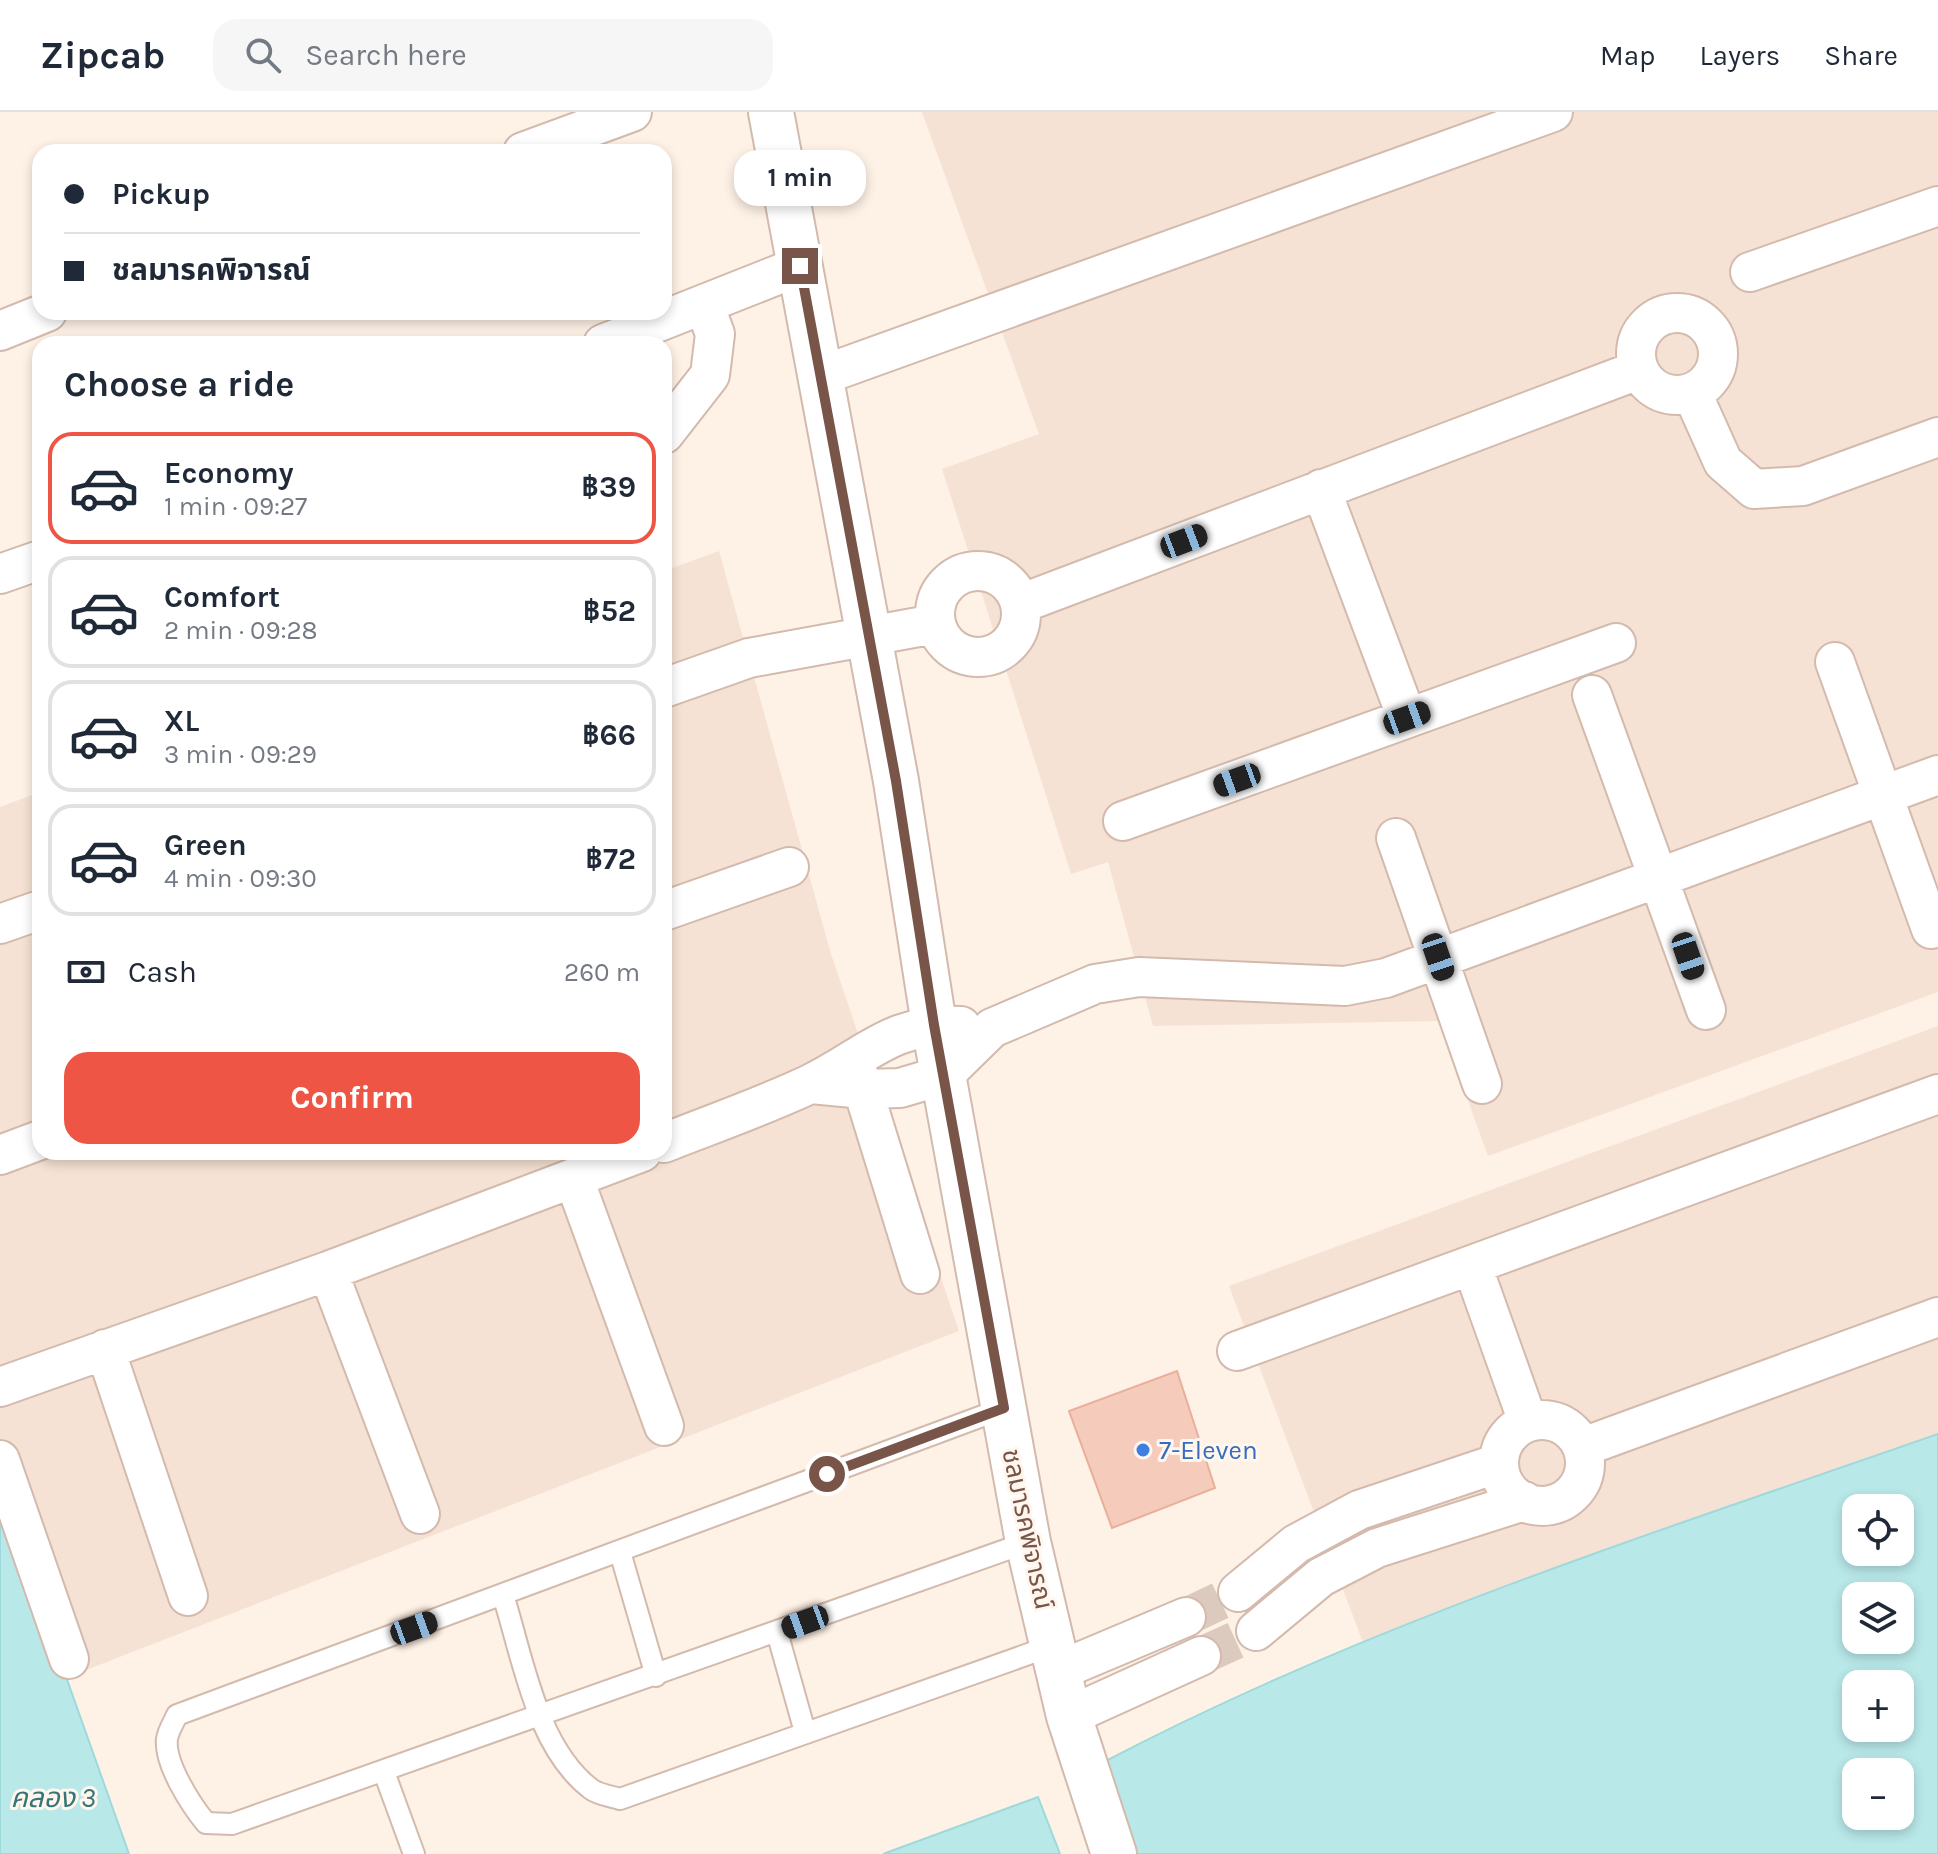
<!DOCTYPE html>
<meta charset="utf-8">
<style>
body{margin:0;font-family:Karla,"Noto Sans Thai",sans-serif;background:#f6f6f7;color:#1f2937;height:100vh;display:flex;flex-direction:column;font-size:30px;white-space:nowrap}
*{box-sizing:border-box;margin:0}
p{font-size:26px;color:#747a83}
.icon{flex:none;width:44px;height:44px;fill:none;stroke:currentColor;stroke-width:2;stroke-linecap:round;stroke-linejoin:round}
.map{position:relative;flex:1;overflow:hidden}
.sheet{position:absolute;left:32px;top:224px;width:640px;height:824px;display:flex;flex-direction:column;background:#fff;border-radius:24px;box-shadow:0 4px 12px #0003}
.sheet>*{flex:none}
.top-card{position:absolute;left:32px;top:32px;width:640px;height:176px;border-radius:24px;box-shadow:0 4px 12px #0003;display:grid;align-content:center;height:176px;padding:0 32px;background:#fff}
.controls{position:absolute;left:1842px;top:1382px;display:grid;gap:16px}
.controls a{display:grid;place-items:center;width:72px;height:72px;border-radius:16px;background:#fff;box-shadow:0 4px 12px #0003;font-size:40px}
.end{position:absolute;width:36px;height:36px;margin:-18px;border:10px solid #795449;background:#fff;box-shadow:0 0 0 4px #fff}
.from{border-radius:50%}
.bubble{position:absolute;height:56px;border-radius:24px;background:#fff;box-shadow:0 4px 12px #0003;font-size:26px;font-weight:700;line-height:56px;text-align:center}
.car{position:absolute;width:24px;height:48px;margin:-24px -12px;border-radius:10px;box-shadow:0 0 6px 2px #0007;background:linear-gradient(#222 24%,#8ab4d8 0 40%,#222 0 76%,#8ab4d8 0 86%,#222 0)}
.top-card b{display:flex;align-items:center;gap:28px;height:76px;font-size:30px}
.top-card b+b{border-top:2px solid #e0e1e3}
.top-card i{width:20px;height:20px;background:#1f2937}
ul{padding:0;list-style:none}
li{display:flex;align-items:center;gap:24px;height:112px;margin:0 16px 12px;padding:0 16px;border:4px solid #e0e1e3;border-radius:24px}
li div{flex:1}
li b{display:block;font-size:30px}
li em{font-style:normal;font-weight:700}
li.on{border-color:#e54}
li>.icon{width:72px;height:72px;stroke-width:1.5}
h2{padding:0 32px;font-size:36px;line-height:96px}
.pay{display:flex;align-items:center;gap:20px;height:88px;padding:0 32px;font-size:30px}
.pay p{margin-inline-start:auto}
.cta{display:flex;gap:16px;margin-top:auto;padding:16px 32px}
.cta a{flex:1;height:92px;border-radius:24px;background:#e54;color:#fff;font-size:32px;font-weight:700;line-height:92px;text-align:center}
header{display:flex;align-items:center;gap:48px;box-sizing:border-box;height:112px;padding:0 40px;background:#fff;border-bottom:2px solid #e0e1e3}
header strong{font-size:38px}
nav{display:flex;gap:44px;margin-inline-start:auto;font-size:28px}
.search{width:560px;height:72px;background:#f6f6f7;display:flex;align-items:center;gap:20px;box-sizing:border-box;padding:0 28px;border-radius:24px;color:#747a83;font-size:30px}
.map>svg:first-child{display:block}
.residential{fill:#f6e2d4}
.water{fill:#b9e8e9;stroke:#9ed9db;stroke-width:2;fill-rule:evenodd}
.building{fill:#f5cbbc;stroke:#e9af9b;stroke-width:2}
.lines{fill:none;stroke-linecap:round;stroke-linejoin:round}
.minor-tunnel{stroke:#ddcabf;stroke-width:38;stroke-dasharray:38 19;stroke-linecap:butt}
.service-casing{stroke:#d3baad;stroke-width:24}
.minor-casing{stroke:#d3baad;stroke-width:42}
.tertiary-casing{stroke:#d3baad;stroke-width:48}
.service{stroke:#fff;stroke-width:20}
.minor{stroke:#fff;stroke-width:38}
.tertiary{stroke:#fff;stroke-width:44}
.route{stroke:#795449;stroke-width:10}
.shop-dot{fill:#3f7fe0;stroke:#fff6ee;stroke-width:3}
.labels{text-anchor:middle;stroke-width:6;stroke-linejoin:round;paint-order:stroke}
.shop-label{font-size:26px;fill:#366cbe;stroke:#fff6ee;text-anchor:start}
.street-label{font-size:26px;fill:#795449;stroke:#fff6ee}
.water-label{font-size:28px;font-style:italic;fill:#387578;stroke:#fff6ee}
</style>
<header>
<strong>Zipcab</strong>
<div class="search"><svg class="icon" aria-label="search" viewBox="0 0 24 24"><circle cx="10" cy="10" r="6"/><path d="M15 15l6 6"/></svg>Search here</div>
<nav><a>Map</a><a>Layers</a><a>Share</a></nav>
</header>
<div class="map">
<svg width="1938" height="1742" viewBox="0 0 1938 1742">
<rect width="100%" height="100%" fill="#fef1e6"/>
<path class="residential" d="M922 0H1938V880L1488 1044 1439 909 1153 914 1108 750 1071 762 942 357 1039 322Z
M719 439 831 842 959 1219 81 1560 0 1325V695L40 680V1040H664V459Z
M1938 914V1357L1371 1552 1229 1174Z"/>
<path class="water" d="M1938 1322V1742H1129L1102 1651C1368 1511 1655 1421 1938 1322ZM1856 1396H1900V1440H1856ZM1856 1484H1900V1528H1856ZM1856 1572H1900V1616H1856ZM1856 1660H1900V1704H1856Z
M0 1379 129 1742H0Z
M1038 1685 1060 1742H883Z"/>
<path class="building" d="M1177 1259 1215 1376 1112 1416 1069 1299Z"/>
<g class="lines">
<path class="minor-tunnel" d="M1186 1505 1238 1480
M1201 1544 1256 1519"/>
<defs>
<path id="service" d="M1004 1296 177 1603C174 1610 168 1619 167 1627 164 1651 191 1693 206 1711L232 1712 1028 1430
M620 1440 656 1564
M503 1483C523 1546 536 1635 591 1677 599 1683 611 1684 620 1687L1054 1533
M777 1520 805 1620
M384 1660 414 1742"/>
<path id="minor" d="M523 40 632 0
M1750 160 1938 94
M1636 242a41 41 0 1 1 82 0a41 41 0 1 1-82 0Z
M0 219 47 200
M603 232 800 154
M820 264 1553 0
M1692 281 1723 350 1754 377 1803 374 1938 325
M664 322 710 263 715 222 704 192
M1321 377 1407 606
M935 502a43 43 0 1 1 86 0a43 43 0 1 1-86 0Z
M0 462 40 448
M1020 492 1638 258
M1835 550 1931 817
M664 576 749 546 935 512
M1592 583 1706 898
M1123 709 1616 531
M1396 726 1482 972
M664 799 789 755
M0 812 40 798
M856 955 920 1162
M811 972 864 977 900 976 944 963 992 916 1095 872 1139 865 1345 874 1386 866 1938 663
M664 1031C712 1012 761 995 808 973 865 946 890 910 961 914
M0 1043 40 1028
M574 1067 664 1314
M1472 1153 1528 1310
M328 1159 420 1402
M105 1237 188 1484
M1237 1239 1938 982
M0 1275 328 1159 642 1040
M1499 1351a43 43 0 1 1 86 0a43 43 0 1 1-86 0Z
M1583 1335 1938 1205
M0 1348 69 1547
M1238 1480 1296 1432 1359 1398 1499 1351
M1256 1519 1321 1465 1377 1436 1524 1389
M1058 1559 1186 1505
M1069 1604 1201 1544"/>
<path id="tertiary" d="M771 0 896 669 934 913 1028 1430 1069 1604 1114 1742"/>
</defs>
<use href="#service" class="service-casing"/>
<use href="#minor" class="minor-casing"/>
<use href="#tertiary" class="tertiary-casing"/>
<use href="#service" class="service"/>
<use href="#minor" class="minor"/>
<use href="#tertiary" class="tertiary"/>
</g>
<g class="lines">
<path class="route" d="M800 154 896 669 934 913 1004 1296 827 1362"/>
</g>
<circle class="shop-dot" cx="1143" cy="1338" r="8"/>
<g class="labels">
<g class="shop-label">
<text x="1159" y="1347">7-Eleven</text>
</g>
<g class="street-label">
<text transform="translate(1028 1417) rotate(78)" y="9">ชลมารคพิจารณ์</text>
</g>
<g class="water-label">
<text x="53" y="1695">คลอง 3</text>
</g>
</g>
</svg>
<div class="controls">
<a><svg class="icon" aria-label="locate" viewBox="0 0 24 24"><circle cx="12" cy="12" r="6"/><path d="M12 2v4M12 18v4M2 12h4M18 12h4"/></svg></a>
<a><svg class="icon" aria-label="layers" viewBox="0 0 24 24"><path d="M12 4l9 5-9 5-9-5zM3 14l9 5 9-5"/></svg></a>
<a>+</a>
<a>−</a>
</div>
<i class="end from" style="left:827px;top:1362px"></i>
<i class="end" style="left:800px;top:154px"></i>
<div class="bubble" style="left:734px;top:38px;width:132px">1 min</div>
<i class="car" style="left:1184px;top:429px;rotate:69deg"></i>
<i class="car" style="left:1407px;top:606px;rotate:70deg"></i>
<i class="car" style="left:1237px;top:668px;rotate:250deg"></i>
<i class="car" style="left:1688px;top:844px;rotate:161deg"></i>
<i class="car" style="left:1438px;top:845px;rotate:161deg"></i>
<i class="car" style="left:805px;top:1510px;rotate:250deg"></i>
<i class="car" style="left:414px;top:1516px;rotate:70deg"></i>
<div class="top-card">
<b><i class="from"></i>Pickup</b>
<b><i></i>ชลมารคพิจารณ์</b>
</div>
<section class="sheet">
<h2>Choose a ride</h2>
<ul>
<li class="on"><svg class="icon" aria-label="car" viewBox="0 0 24 24"><path d="M5 17H2v-5l4-1 3-4h7l3 4 3 1v5h-3M9 17h6M6 11h13"/><circle cx="7" cy="17" r="2"/><circle cx="17" cy="17" r="2"/></svg><div><b>Economy</b><p>1 min · 09:27</p></div><em>฿39</em></li>
<li><svg class="icon" aria-label="car" viewBox="0 0 24 24"><path d="M5 17H2v-5l4-1 3-4h7l3 4 3 1v5h-3M9 17h6M6 11h13"/><circle cx="7" cy="17" r="2"/><circle cx="17" cy="17" r="2"/></svg><div><b>Comfort</b><p>2 min · 09:28</p></div><em>฿52</em></li>
<li><svg class="icon" aria-label="car" viewBox="0 0 24 24"><path d="M5 17H2v-5l4-1 3-4h7l3 4 3 1v5h-3M9 17h6M6 11h13"/><circle cx="7" cy="17" r="2"/><circle cx="17" cy="17" r="2"/></svg><div><b>XL</b><p>3 min · 09:29</p></div><em>฿66</em></li>
<li><svg class="icon" aria-label="car" viewBox="0 0 24 24"><path d="M5 17H2v-5l4-1 3-4h7l3 4 3 1v5h-3M9 17h6M6 11h13"/><circle cx="7" cy="17" r="2"/><circle cx="17" cy="17" r="2"/></svg><div><b>Green</b><p>4 min · 09:30</p></div><em>฿72</em></li>
</ul>
<div class="pay"><svg class="icon" aria-label="cash" viewBox="0 0 24 24"><path d="M3 7h18v10H3z"/><circle cx="12" cy="12" r="2"/></svg>Cash<p>260 m</p></div>
<div class="cta"><a>Confirm</a></div>
</section>
</div>
